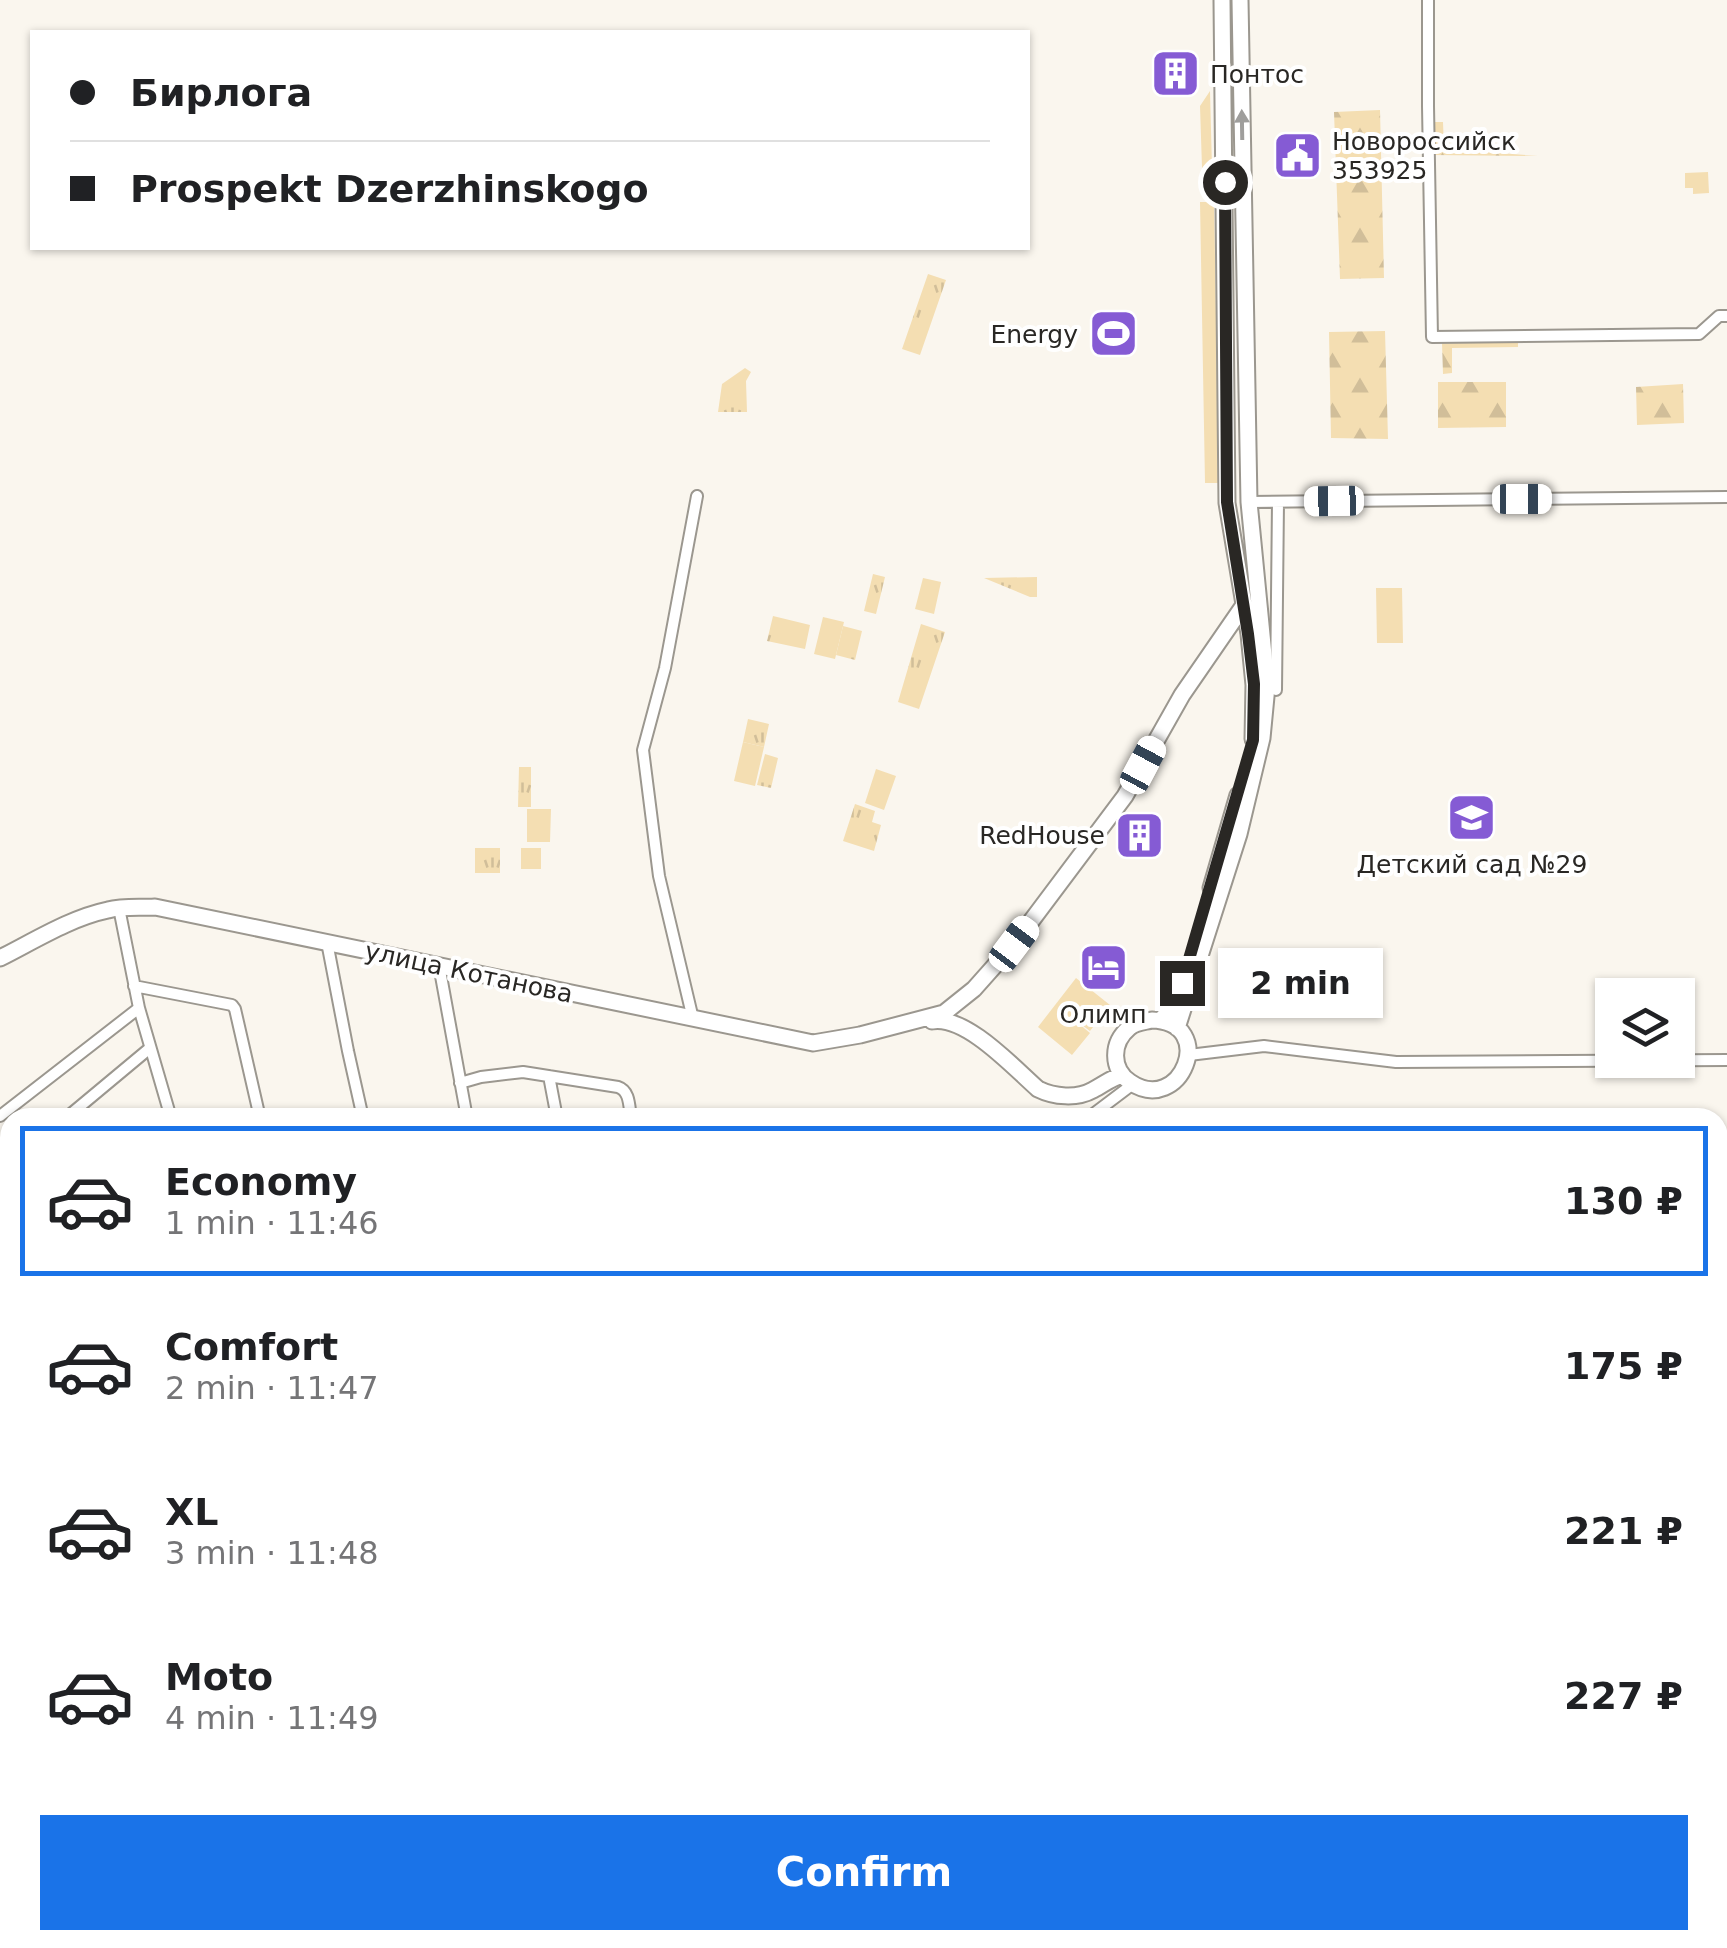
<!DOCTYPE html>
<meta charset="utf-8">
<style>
body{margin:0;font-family:"DejaVu Sans",sans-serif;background:#f6f6f6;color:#202124;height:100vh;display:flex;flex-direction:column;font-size:38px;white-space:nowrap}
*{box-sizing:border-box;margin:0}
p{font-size:32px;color:#757577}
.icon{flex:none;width:55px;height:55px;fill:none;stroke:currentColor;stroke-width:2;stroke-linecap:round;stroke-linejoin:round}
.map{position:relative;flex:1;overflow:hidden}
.side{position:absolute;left:0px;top:1108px;width:1728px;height:842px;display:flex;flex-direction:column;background:#fff;border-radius:30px 30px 0 0;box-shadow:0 2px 8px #0004}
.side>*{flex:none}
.hud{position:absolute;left:30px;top:30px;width:1000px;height:220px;border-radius:0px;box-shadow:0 2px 8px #0004;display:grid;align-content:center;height:220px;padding:0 40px;background:#fff}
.fabs{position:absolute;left:1595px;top:978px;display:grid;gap:20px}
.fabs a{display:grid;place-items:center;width:100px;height:100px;border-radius:0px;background:#fff;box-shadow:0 2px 8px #0004;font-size:50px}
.end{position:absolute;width:45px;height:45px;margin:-22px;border:12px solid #292724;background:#fff;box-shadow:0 0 0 5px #fff}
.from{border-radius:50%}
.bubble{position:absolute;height:70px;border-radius:0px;background:#fff;box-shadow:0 2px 8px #0004;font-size:32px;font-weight:700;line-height:70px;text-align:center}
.car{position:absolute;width:30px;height:60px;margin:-30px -15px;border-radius:12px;box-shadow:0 0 8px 2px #0007;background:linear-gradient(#fff 24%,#345 0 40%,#fff 0 76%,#345 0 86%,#fff 0)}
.hud b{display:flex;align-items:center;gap:35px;height:95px;font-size:38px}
.hud b+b{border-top:2px solid #e0e0e0}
.hud i{width:25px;height:25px;background:#202124}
ul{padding:18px 0 0;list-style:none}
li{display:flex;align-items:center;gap:30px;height:150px;margin:0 20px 15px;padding:0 20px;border:5px solid transparent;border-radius:0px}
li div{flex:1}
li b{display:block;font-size:38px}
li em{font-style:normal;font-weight:700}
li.on{border-color:#1a73e8}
li>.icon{width:90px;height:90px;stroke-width:1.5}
.cta{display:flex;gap:20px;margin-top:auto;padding:20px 40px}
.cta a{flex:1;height:115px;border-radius:0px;background:#1a73e8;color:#fff;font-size:40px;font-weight:700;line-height:115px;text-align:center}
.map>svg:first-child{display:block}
.grass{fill:#f4deb2}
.forest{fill:url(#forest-firs)}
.park{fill:url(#park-tufts)}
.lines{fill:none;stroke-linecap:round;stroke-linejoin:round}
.street-casing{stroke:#9b978f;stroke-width:14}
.secondary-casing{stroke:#9b978f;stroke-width:19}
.street{stroke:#fff;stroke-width:10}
.secondary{stroke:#fff;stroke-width:15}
.oneway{fill:#9f9e9c}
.route{stroke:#292724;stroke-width:12}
.labels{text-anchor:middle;stroke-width:8;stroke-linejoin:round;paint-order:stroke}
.poi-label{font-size:25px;fill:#292724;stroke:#fff;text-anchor:start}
.street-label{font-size:25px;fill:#292724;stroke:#fff}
</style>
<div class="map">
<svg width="1727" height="1948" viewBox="0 0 1727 1948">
<defs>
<pattern id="forest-firs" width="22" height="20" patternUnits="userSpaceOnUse" patternTransform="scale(2.5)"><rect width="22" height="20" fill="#f4deb2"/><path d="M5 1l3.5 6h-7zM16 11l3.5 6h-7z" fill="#d1be99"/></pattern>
<pattern id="park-tufts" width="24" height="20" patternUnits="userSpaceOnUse" patternTransform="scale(2.5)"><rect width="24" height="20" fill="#f4deb2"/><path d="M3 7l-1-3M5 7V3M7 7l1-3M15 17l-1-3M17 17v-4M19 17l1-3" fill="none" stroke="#d1be99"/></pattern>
</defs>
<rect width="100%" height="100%" fill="#faf6ee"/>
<path class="grass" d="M1210 91 1212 168H1202L1200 106Z
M1200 202H1214L1219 483H1205Z
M923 578 941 582 934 614 915 609Z
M1376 588H1402L1403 643H1377Z
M823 617 844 622 835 659 814 654Z
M743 742 764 747 755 786 734 781Z
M876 769 896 776 884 810 865 803Z
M527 809H551L550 842H527Z
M1076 978 1110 1005 1090 1031 1067 1014 1090 1033 1072 1055 1038 1027Z"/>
<path class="forest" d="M1380 110 1384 278 1340 279 1334 112Z
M1432 122H1443L1444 149 1538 156 1433 155Z
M1385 331 1388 439 1331 438 1329 332Z
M1518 341V347L1452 348V373L1443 374 1442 343Z
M1438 382H1506V427L1438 428Z
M1683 384 1684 423 1637 425 1636 387Z"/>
<path class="park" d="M1708 172 1709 193 1693 194V188H1685V173Z
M928 274 946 280 920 355 902 349Z
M745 368 751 372 746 381 747 412H718L722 384Z
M873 574 885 577 876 614 864 611Z
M1037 577V597H1030L984 578Z
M773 616 810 625 805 649 767 641Z
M921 624 945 632 919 709 898 702Z
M843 626 862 631 855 660 836 655Z
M748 719 769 724 764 747 743 742Z
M765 754 778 758 771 788 757 785Z
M519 767H531V807H518Z
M855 804 875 811 872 822 881 825 874 851 843 841Z
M475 848H500V873H475Z
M521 848H541V869H521Z"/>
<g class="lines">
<defs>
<path id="street" d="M1428 0V106L1432 337 1699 334 1719 316H1727
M1249 502 1727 497
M1276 690 1278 502
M119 908 139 1008 171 1118
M327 942 348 1051 363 1118
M439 965 467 1118
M134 986 232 1005 235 1009 260 1118
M693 1019 659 876 643 750 665 668 697 496
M1189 1055 1264 1046 1396 1062 1727 1060
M549 1076 557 1118
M460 1083 481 1077 523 1072 618 1087C630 1091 629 1106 631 1118
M0 1116 139 1008
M66 1118 150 1048
M1088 1118 1133 1084
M0 1174 10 1165
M0 1297 10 1287
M0 1430 10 1419
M0 1555 10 1551
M1718 1634 1727 1638
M0 1636 10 1632
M0 1724 10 1720
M1718 1734 1727 1738
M0 1812 10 1808
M1718 1834 1727 1837
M1718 1850 1727 1854
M579 1948 586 1940"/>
<path id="secondary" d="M1222 0 1227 503 1249 634 1254 685 1253 739
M1211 888 1238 795
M0 958C34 941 70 918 108 910 123 906 139 908 155 907L813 1043 860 1035 944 1013 974 989 1014 944 1125 796 1182 695 1244 605
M1152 1020C1219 1022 1181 1117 1130 1082 1111 1069 1111 1043 1129 1028 1135 1022 1144 1022 1152 1020Z
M1161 1020 1174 1005 1179 991
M932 1021C966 1015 1014 1068 1038 1089 1054 1097 1077 1099 1093 1090 1103 1085 1111 1078 1122 1075
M1177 1028 1239 834 1262 738 1267 686 1249 502 1240 0"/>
</defs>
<use href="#street" class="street-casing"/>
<use href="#secondary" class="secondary-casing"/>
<use href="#street" class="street"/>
<use href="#secondary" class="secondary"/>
</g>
<defs><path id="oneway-solid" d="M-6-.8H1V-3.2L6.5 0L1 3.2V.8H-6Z" transform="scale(2.5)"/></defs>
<use class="oneway" href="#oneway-solid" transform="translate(1242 125) rotate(-91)"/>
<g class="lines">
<path class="route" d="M1182 983 1253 740 1254 684 1248 634 1227 502 1225 182"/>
</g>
<defs>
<symbol id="building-square" viewBox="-11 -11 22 22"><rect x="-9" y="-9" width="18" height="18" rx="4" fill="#855bd4" stroke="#fff"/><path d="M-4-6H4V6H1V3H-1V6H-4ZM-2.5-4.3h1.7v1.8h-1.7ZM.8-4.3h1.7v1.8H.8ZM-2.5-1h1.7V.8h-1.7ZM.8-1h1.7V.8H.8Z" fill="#fff"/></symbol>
<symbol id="civic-square" viewBox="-11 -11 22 22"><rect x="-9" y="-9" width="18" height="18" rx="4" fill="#855bd4" stroke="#fff"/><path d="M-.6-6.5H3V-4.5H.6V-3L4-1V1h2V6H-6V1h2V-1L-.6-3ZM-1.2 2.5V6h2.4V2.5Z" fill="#fff"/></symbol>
<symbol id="stadium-square" viewBox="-11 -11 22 22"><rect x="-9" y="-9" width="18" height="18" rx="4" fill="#855bd4" stroke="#fff"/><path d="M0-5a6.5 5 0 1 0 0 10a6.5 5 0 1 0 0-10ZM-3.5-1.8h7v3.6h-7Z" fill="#fff"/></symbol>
<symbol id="school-square" viewBox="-11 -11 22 22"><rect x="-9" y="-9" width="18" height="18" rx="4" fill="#855bd4" stroke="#fff"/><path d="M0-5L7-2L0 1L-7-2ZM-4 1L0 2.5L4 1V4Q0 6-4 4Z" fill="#fff"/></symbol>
<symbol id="hotel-square" viewBox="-11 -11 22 22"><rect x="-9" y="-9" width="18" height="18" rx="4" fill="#855bd4" stroke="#fff"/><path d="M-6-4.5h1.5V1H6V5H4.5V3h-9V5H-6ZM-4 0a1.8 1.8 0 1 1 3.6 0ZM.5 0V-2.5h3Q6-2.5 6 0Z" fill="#fff"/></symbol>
</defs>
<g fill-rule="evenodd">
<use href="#building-square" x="1148" y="46" width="55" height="55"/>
<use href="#civic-square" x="1270" y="128" width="55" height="55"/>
<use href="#stadium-square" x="1086" y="306" width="55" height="55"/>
<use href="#school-square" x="1444" y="790" width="55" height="55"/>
<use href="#building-square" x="1112" y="808" width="55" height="55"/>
<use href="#hotel-square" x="1076" y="940" width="55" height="55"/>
</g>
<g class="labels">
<g class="poi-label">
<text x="1210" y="83">Понтос</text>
<text x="1332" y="150">Новороссийск<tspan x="1332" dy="29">353925</tspan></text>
<text x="1078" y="343" text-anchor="end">Energy</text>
<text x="1105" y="844" text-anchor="end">RedHouse</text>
<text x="1472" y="873" text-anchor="middle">Детский сад №29</text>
<text x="1103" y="1023" text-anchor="middle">Олимп</text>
</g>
<g class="street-label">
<text transform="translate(469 972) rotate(12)" y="9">улица Котанова</text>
</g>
</g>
</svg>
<div class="fabs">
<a><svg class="icon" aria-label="layers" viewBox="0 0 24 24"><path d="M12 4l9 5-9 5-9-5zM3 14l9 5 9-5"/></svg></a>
</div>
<i class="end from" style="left:1225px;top:182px"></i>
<i class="end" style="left:1182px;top:983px"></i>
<div class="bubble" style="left:1218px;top:948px;width:165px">2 min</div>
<i class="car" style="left:1522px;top:499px;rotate:90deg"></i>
<i class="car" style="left:1334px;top:501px;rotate:269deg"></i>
<i class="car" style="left:1143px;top:765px;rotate:28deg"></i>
<i class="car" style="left:1014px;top:944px;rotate:37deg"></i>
<div class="hud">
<b><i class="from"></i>Бирлога</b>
<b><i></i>Prospekt Dzerzhinskogo</b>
</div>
<section class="side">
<ul>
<li class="on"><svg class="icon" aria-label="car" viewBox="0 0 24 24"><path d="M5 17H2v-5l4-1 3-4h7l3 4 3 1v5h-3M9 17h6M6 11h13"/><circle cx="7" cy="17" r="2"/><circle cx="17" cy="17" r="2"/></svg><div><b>Economy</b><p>1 min · 11:46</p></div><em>130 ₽</em></li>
<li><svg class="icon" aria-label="car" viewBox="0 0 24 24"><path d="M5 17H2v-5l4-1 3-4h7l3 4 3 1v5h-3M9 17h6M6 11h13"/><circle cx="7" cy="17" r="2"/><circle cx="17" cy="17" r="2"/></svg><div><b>Comfort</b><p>2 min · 11:47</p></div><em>175 ₽</em></li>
<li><svg class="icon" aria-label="car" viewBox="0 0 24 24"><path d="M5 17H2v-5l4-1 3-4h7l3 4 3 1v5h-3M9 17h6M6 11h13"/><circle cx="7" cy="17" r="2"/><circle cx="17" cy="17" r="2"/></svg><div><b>XL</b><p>3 min · 11:48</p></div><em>221 ₽</em></li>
<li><svg class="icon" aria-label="car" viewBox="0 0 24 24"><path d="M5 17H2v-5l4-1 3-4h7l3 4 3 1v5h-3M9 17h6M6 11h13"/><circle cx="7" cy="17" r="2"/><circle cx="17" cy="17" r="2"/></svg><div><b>Moto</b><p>4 min · 11:49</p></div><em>227 ₽</em></li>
</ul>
<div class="cta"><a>Confirm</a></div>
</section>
</div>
